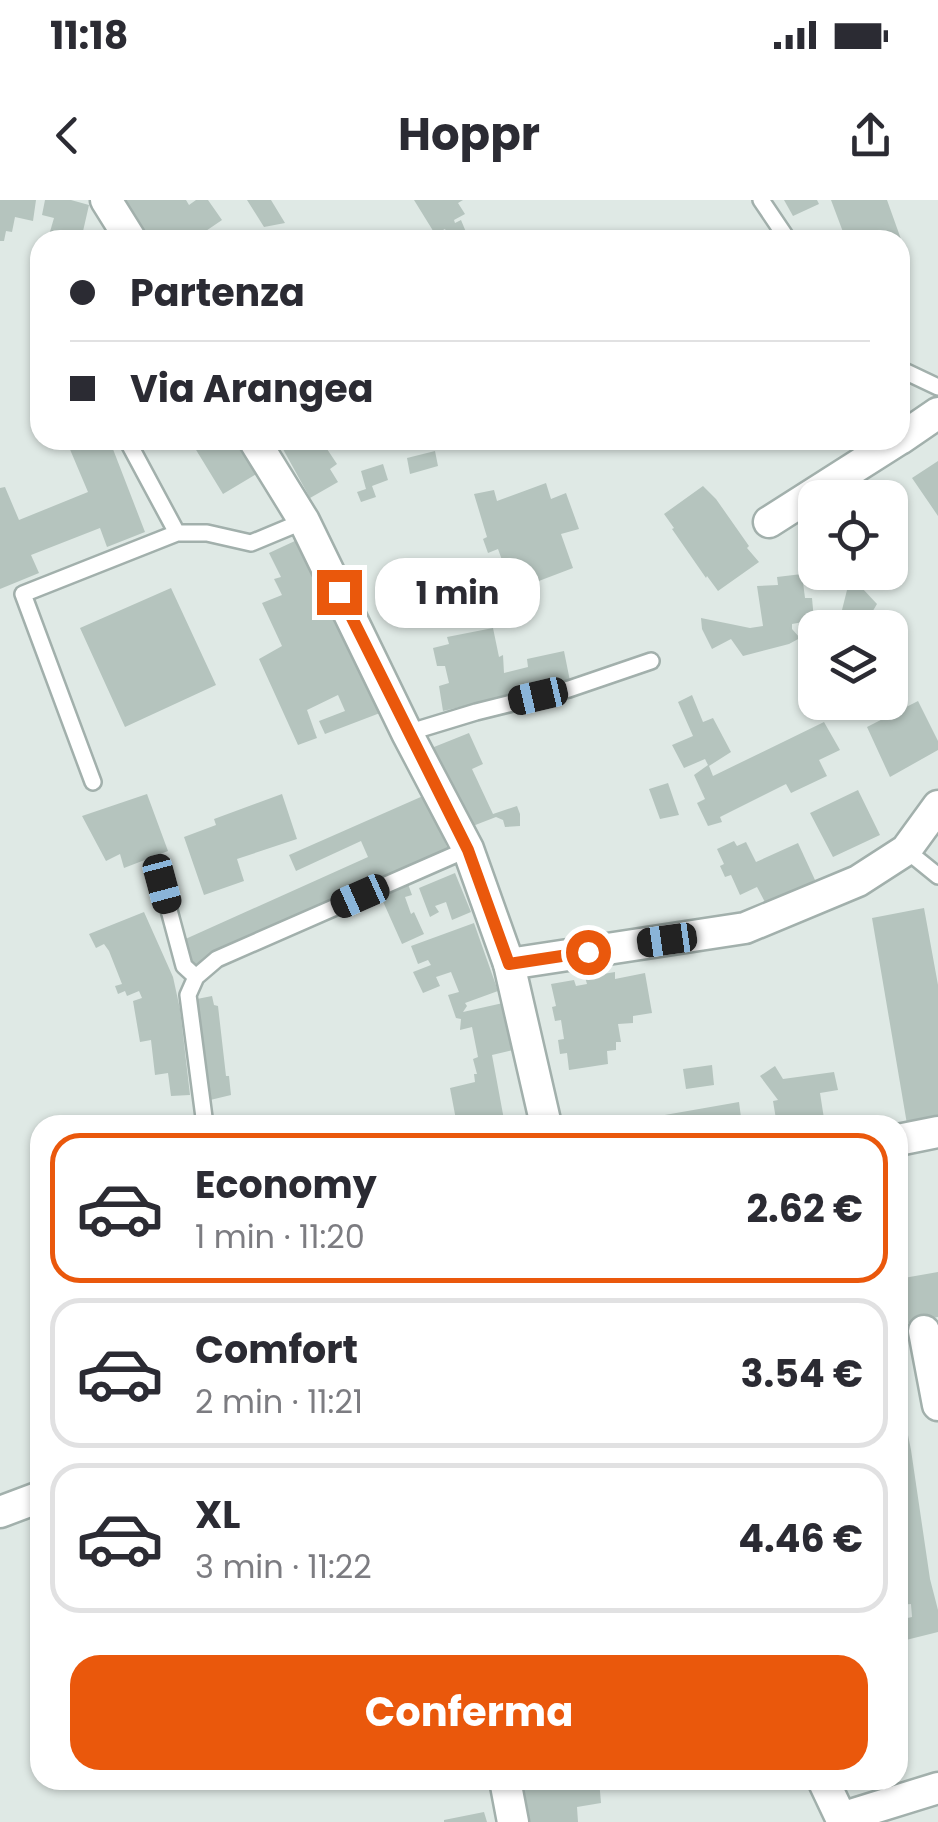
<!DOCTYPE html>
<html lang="it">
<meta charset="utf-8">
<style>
body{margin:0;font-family:Poppins,sans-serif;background:#f2f2f3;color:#2b2b33;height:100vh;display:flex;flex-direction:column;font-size:38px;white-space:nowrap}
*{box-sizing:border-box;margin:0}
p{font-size:32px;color:#7c7c81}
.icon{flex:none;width:55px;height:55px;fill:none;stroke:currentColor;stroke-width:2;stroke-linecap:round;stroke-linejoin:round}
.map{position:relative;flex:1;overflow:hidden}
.panel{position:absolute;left:30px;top:915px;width:878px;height:675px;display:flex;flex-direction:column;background:#fff;border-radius:30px;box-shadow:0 2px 8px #0004}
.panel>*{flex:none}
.banner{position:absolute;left:30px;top:30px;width:880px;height:220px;border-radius:30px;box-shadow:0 2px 8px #0004;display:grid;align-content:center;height:220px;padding:0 40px;background:#fff}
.fabs{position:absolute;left:798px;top:280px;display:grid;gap:20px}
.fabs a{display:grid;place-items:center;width:110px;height:110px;border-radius:20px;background:#fff;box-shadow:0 2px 8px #0004;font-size:50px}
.end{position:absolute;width:45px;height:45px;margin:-22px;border:12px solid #ea580c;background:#fff;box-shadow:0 0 0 5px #fff}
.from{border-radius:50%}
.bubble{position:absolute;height:70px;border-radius:30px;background:#fff;box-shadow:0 2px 8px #0004;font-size:32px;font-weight:700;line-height:70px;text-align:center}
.car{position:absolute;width:30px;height:60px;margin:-30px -15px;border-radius:12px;box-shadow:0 0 8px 2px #0007;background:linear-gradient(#222 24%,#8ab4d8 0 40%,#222 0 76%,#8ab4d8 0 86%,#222 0)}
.banner b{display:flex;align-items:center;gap:35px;height:95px;font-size:38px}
.banner b+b{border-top:2px solid #e1e1e2}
.banner i{width:25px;height:25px;background:#2b2b33}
ul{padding:18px 0 0;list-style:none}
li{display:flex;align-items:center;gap:30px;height:150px;margin:0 20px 15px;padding:0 20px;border:5px solid #e1e1e2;border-radius:30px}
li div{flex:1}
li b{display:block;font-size:38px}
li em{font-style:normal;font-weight:700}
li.selected{border-color:#ea580c}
li>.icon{width:90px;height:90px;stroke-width:1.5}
.cta{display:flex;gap:20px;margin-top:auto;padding:20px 40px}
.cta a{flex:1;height:115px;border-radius:30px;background:#ea580c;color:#fff;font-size:40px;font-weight:700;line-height:115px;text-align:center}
.status{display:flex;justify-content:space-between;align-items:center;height:70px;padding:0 50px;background:#fff;direction:ltr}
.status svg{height:28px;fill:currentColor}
header{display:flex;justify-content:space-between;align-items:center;height:130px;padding:0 40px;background:#fff;font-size:45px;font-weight:700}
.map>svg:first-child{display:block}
.building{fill:#b5c4be}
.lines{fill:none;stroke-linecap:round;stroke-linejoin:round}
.service-casing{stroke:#a2b0ac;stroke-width:20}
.minor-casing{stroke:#a2b0ac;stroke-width:35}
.tertiary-casing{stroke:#a2b0ac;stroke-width:35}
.service{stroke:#fff;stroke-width:15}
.minor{stroke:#fff;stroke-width:30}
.tertiary{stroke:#fff;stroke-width:30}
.route{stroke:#ea580c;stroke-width:12}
</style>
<div class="status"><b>11:18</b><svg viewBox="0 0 49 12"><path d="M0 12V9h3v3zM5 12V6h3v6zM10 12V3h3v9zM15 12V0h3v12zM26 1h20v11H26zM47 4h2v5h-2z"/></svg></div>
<header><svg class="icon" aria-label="back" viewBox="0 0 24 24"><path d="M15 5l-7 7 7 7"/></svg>Hoppr<svg class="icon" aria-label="share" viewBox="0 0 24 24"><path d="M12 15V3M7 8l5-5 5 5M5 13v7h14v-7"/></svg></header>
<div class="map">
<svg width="938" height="1622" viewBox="0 0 938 1622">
<rect width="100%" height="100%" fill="#dfe9e5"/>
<path class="building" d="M0 0H36L33 21 15 17 12 32 6 31 4 41H0Z
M45 0H71L89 5 81 40 49 35 54 18 42 15Z
M123 0H186L189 5 196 0H208L222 20 200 35 203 40H149Z
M247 0H271L285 23 264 27Z
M414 0H463L458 3 465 14 454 20 455 23 461 20 466 32 450 39 445 29 435 34Z
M784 0H817L819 4 793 16Z
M831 0H887L907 56 900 59V40H846Z
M66 240H108L109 244H111L145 332 107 347 100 328 31 355 39 373 0 389V288L5 287 19 320 88 292Z
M190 240H244L263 270 223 294Z
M278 240H321L337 264 330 269 338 282 310 298Z
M435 251 438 266 410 274 407 258Z
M938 261V316L912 278Z
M383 264 388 280 372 286 376 297 361 302 357 292 366 289 361 271Z
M546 283 551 299 566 293 579 329 561 334 573 368 523 387 518 373 506 371 498 349 488 353 483 339 487 337 474 294 494 290 497 301Z
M703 286 716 299 749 346 747 348 759 362 718 391 707 376 706 378 672 329 674 328 664 314Z
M297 340 340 425 380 513 325 534 319 521 345 511 338 495 307 510 317 538 298 545 259 459 282 446 262 403 282 395 274 379 281 377 269 353Z
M831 372H847L877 404 871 414 866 410 841 414 847 390Z
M802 374 805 398H812L814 420 792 424V429L800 438 789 444 743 456 731 439 712 449 702 429 701 418 750 428 763 426 757 386 778 385 777 377Z
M171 388 216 485 125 527 80 428Z
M493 428 499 457 503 455 504 473 528 467 527 459 564 451 570 481 443 511 439 486 449 483 445 466H437L433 448 449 444 447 437Z
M692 495 703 522 713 518 731 552 709 566 713 576 824 522 840 550 819 560 827 576 791 593 786 584 720 617 722 622 708 626 697 603 705 599 694 575 708 565 705 559 684 568 672 545 693 536 678 502Z
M918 501 938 541V550L890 577 867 527Z
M469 533 483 564 472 569 493 614 517 606 520 614V626L505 627 503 620 496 617 465 629 429 549Z
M668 583 679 615 660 619 649 589Z
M858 590 880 635 833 657 810 613Z
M147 594 168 651 124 668 120 654 106 661 82 616Z
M282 594 297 639 237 659 244 681 204 695 184 637 216 625 214 619Z
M423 596 450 653 192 767 181 741 368 657 361 641 296 671 289 655Z
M734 641 737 646 746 642 756 662 798 643 815 680 767 706 757 687 740 695 731 675 725 677 720 666 724 664 717 649Z
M455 673 471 712 452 720 446 702 435 706 439 712 430 717 419 688Z
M408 684 412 695 405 697 411 714 414 712 424 734 402 744 381 697Z
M924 708 938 785V924L908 930 872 718Z
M144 712 173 777 180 809 190 895 171 896 168 873 155 875 151 840 140 842 133 801 142 798 139 791 127 796 125 791 118 794 115 786 122 784 109 751 104 744 96 748 89 734Z
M474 723 498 791 465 803 467 806 463 812 503 803 513 850 492 855 505 925H457L450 888 475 882 474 874H477L473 859 478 857 472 827 460 830 461 819 456 818 448 795 459 792 451 772 436 777 440 786 423 793 413 772 431 765 428 760 418 764 411 746Z
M615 772V779L645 773 652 813 633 816V823L618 824 621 842H616V850L607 851 608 864 569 870 567 853 560 854 558 840 564 839 561 820 555 821 552 807 556 806 551 784 574 780 576 786 587 784 585 777Z
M212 796 214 805 218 806 226 876H229L231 895 206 901 192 800Z
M712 865 714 885 686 889 683 869Z
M775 866 783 879 834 872 838 890 820 893 825 925H777L773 901 778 900 760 876Z
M739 902 742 925H620L619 923Z
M938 1072V1117L898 1125V1079Z
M899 1190 911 1250 930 1379 938 1410V1432L898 1442V1420L912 1417 911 1404 898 1405Z
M518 1580H599L601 1603 577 1607 578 1622H523Z
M484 1612 487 1622H444V1620Z"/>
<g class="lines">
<defs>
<path id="service" d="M761 0 788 40
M900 169 938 187
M127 240 177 333H207L251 343 304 321
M407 533 476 512 569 489 651 461
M93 582 23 394 177 333
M906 650 938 676
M162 684 184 766 196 777
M205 925 188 795 196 777 217 759 468 649"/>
<path id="minor" d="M900 239 938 213
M769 322 898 240
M509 764 745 728 858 681 906 650 938 606
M898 940 938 932
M924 1131 938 1205
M0 1312 40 1297
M823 1580 841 1618 938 1588"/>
<path id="tertiary" d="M106 0 131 40
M254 240 304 321 407 533 468 649 509 764 546 925
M505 1580 513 1622"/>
</defs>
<use href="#service" class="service-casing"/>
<use href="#minor" class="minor-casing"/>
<use href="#tertiary" class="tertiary-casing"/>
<use href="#service" class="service"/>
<use href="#minor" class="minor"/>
<use href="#tertiary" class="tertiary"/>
</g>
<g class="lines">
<path class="route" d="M339 392 468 650 509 764 588 752"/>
</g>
</svg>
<div class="fabs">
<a><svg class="icon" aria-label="locate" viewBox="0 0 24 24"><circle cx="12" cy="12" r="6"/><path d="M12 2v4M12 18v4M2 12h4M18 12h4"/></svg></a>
<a><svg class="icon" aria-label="layers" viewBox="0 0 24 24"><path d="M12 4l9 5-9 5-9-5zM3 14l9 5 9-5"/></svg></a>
</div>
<i class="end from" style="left:588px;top:752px"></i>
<i class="end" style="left:339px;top:392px"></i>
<div class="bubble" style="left:375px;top:358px;width:165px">1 min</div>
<i class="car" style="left:538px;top:496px;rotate:257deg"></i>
<i class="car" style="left:162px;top:684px;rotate:165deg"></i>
<i class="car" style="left:360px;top:696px;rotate:246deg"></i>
<i class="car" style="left:667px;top:740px;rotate:262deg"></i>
<div class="banner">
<b><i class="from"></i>Partenza</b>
<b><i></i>Via Arangea</b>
</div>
<section class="panel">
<ul>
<li class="selected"><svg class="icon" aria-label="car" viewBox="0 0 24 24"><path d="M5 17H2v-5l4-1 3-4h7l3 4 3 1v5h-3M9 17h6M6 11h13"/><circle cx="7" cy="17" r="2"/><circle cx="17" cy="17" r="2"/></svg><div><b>Economy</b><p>1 min · 11:20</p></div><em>2.62 €</em></li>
<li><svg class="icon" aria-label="car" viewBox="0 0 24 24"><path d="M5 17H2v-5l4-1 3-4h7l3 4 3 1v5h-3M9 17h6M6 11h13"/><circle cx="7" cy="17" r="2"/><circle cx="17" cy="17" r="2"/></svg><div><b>Comfort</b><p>2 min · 11:21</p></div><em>3.54 €</em></li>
<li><svg class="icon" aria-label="car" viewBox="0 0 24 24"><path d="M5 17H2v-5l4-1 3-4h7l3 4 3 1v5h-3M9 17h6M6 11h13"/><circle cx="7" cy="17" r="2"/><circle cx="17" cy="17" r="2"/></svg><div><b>XL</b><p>3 min · 11:22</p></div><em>4.46 €</em></li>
</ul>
<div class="cta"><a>Conferma</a></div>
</section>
</div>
